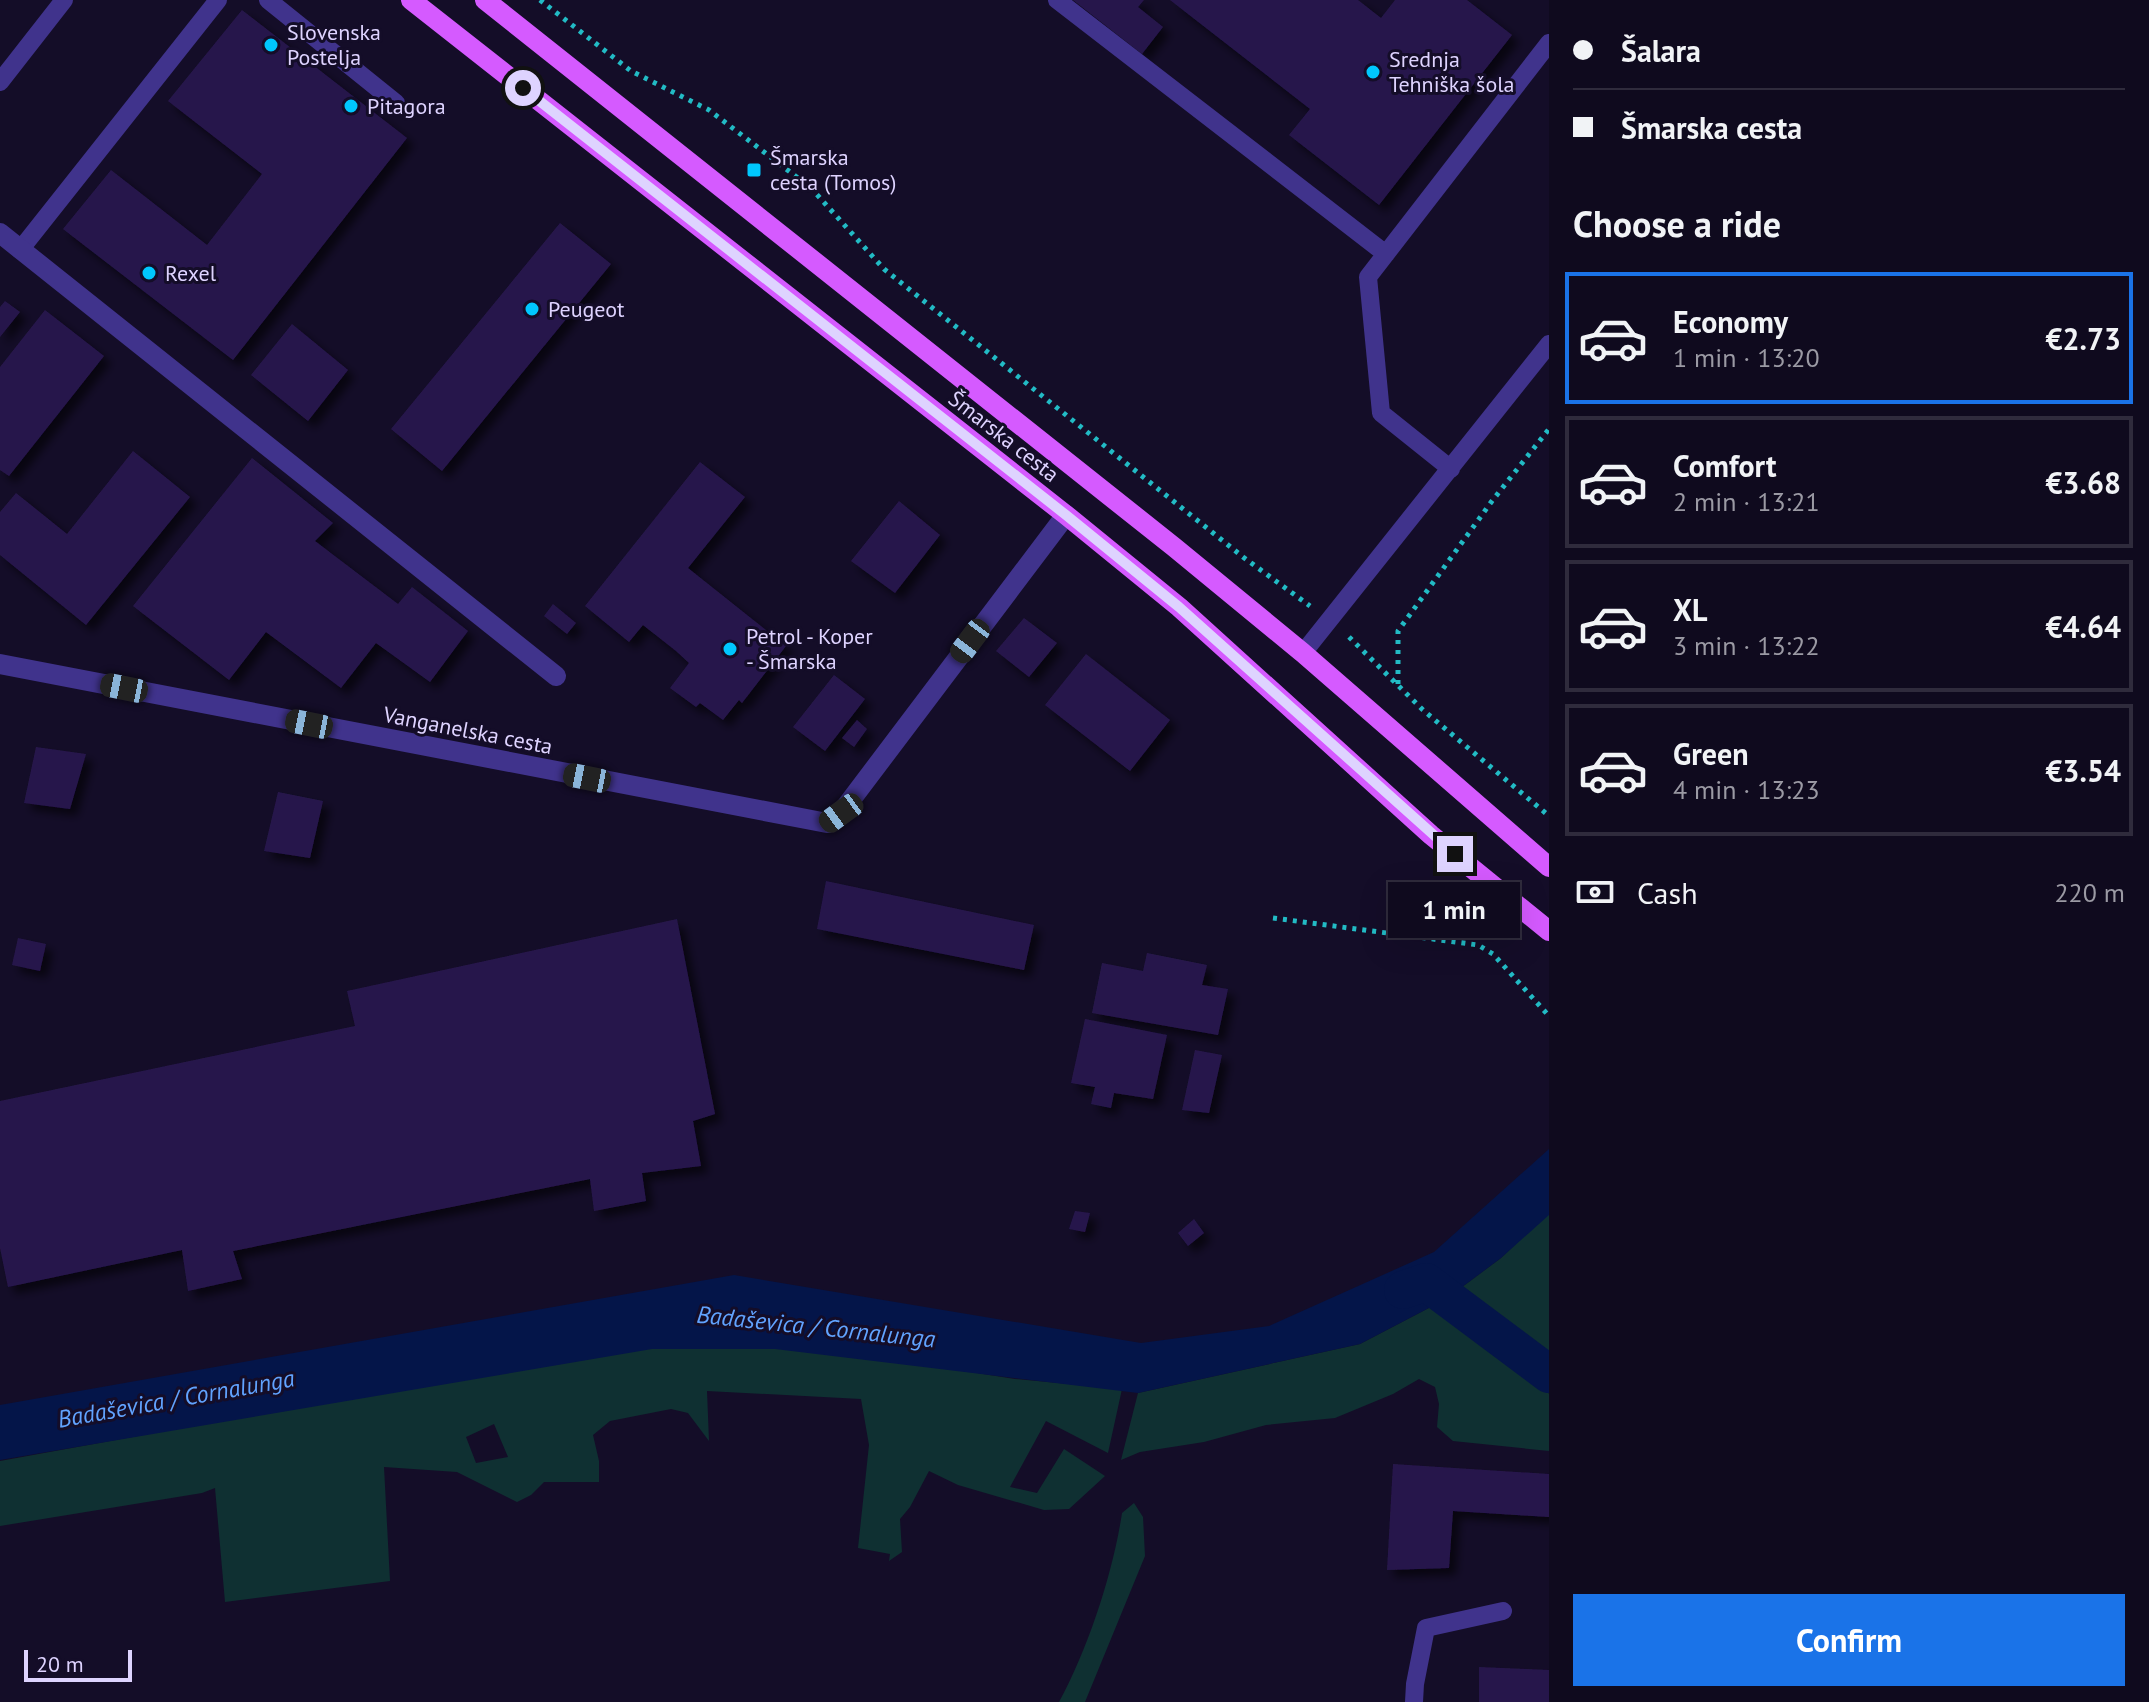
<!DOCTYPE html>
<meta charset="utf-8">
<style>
body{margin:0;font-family:"PT Sans",sans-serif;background:#181327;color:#f1f3f6;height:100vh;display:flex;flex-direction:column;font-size:30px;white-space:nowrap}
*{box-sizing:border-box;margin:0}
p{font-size:26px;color:#9b9aa4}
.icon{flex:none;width:44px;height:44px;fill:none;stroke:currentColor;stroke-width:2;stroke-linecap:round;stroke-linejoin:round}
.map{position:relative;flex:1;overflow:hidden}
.drawer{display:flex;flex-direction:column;background:#0f0a1e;width:600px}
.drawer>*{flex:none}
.guide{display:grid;align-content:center;height:176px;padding:0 24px;background:#0f0a1e}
.scale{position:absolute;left:24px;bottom:20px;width:108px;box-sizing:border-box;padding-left:8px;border:4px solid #ded3ff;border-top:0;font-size:22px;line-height:28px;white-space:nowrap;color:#ded3ff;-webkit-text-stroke:6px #140d28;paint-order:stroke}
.end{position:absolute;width:36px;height:36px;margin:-18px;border:10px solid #ded3ff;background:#111;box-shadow:0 0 0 4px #111}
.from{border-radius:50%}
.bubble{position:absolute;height:56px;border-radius:0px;background:#0f0a1e;box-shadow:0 8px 32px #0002,0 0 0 2px #2f2b3c;font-size:26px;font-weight:600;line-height:56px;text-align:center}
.car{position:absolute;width:24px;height:48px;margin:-24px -12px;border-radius:10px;box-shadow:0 0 6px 2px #0007;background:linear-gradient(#222 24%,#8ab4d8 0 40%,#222 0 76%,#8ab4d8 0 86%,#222 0)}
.guide b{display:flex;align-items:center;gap:28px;height:76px;font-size:30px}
.guide b+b{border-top:2px solid #2f2b3c}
.guide i{width:20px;height:20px;background:#f1f3f6}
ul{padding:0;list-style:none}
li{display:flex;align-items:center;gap:24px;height:132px;margin:0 16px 12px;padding:0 8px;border:4px solid #2f2b3c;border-radius:0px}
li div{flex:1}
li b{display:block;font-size:30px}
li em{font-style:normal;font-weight:600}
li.selected{border-color:#1a73e8}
li>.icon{width:72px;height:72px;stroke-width:1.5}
h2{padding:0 24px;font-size:36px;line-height:96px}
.pay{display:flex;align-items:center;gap:20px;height:88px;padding:0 24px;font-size:30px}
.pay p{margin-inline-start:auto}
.button{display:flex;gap:16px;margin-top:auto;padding:16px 24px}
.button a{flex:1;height:92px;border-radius:0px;background:#1a73e8;color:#fff;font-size:32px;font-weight:600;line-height:92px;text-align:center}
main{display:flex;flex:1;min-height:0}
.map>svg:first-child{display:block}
.green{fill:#0f3032;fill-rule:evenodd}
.water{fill:#041549}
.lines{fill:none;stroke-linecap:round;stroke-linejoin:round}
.canal{stroke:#041549;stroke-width:38}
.building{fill:#27174b;filter:url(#shadow)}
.path{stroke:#22bbc5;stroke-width:5;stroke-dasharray:4 6;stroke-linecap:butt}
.service{stroke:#40338c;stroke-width:18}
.minor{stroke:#40338c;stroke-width:20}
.primary{stroke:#d55aff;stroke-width:20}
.route{stroke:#ded3ff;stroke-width:10}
.poi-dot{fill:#00c7fe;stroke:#140d28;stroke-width:3}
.labels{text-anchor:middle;stroke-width:6;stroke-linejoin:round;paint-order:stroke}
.poi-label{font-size:22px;fill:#ded3ff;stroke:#140d28;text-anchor:start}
.street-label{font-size:22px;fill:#ded3ff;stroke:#140d28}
.water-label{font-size:24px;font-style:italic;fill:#61a3ff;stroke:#140d28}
</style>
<main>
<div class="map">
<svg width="1549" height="1702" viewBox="0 0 1549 1702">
<defs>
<filter id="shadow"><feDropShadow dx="7" dy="7" stdDeviation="4" flood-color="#0009"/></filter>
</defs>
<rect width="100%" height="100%" fill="#140d28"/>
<path class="green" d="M1549 1212V1374L1545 1388 1549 1394V1451L1453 1441 1437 1427 1439 1404 1435 1387 1419 1379 1393 1394 1335 1418 1266 1425 1204 1442 1140 1452 1121 1460 1138 1393 1360 1344 1446 1299 1501 1258Z
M767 1340 1015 1379 1122 1389 1108 1453 1046 1421 1010 1487 1037 1493 1064 1449 1105 1476 1069 1509 1044 1510 958 1485 929 1471 910 1507 900 1519 902 1552 889 1561 890 1554 858 1548 869 1445 861 1399 707 1391 709 1441 688 1413 671 1409 610 1421 593 1435 599 1461V1482H544L531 1495 517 1502 457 1472 384 1467 390 1581 225 1602 215 1488 202 1493 0 1526V1461L617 1349ZM494 1424 508 1457 476 1463 466 1437Z
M1134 1503 1143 1517 1145 1556 1085 1702H1059C1088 1649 1113 1573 1122 1513Z"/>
<path class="water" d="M1549 1149V1215L1501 1258 1446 1299 1360 1344 1138 1393 775 1349H652L0 1460V1405L734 1275 1141 1343 1269 1326 1434 1252Z"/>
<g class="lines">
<path class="canal" d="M1403 1290 1426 1282 1549 1374"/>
</g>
<path class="building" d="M1073 0H1144L1138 7 1163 27 1142 54Z
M1170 0H1358L1381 18 1395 0H1467L1512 35 1379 205 1289 135 1310 109Z
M242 10 407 138 233 360 63 229 111 170 207 245 262 174 168 101Z
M560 223 611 264 442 471 391 429Z
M5 301 20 312 0 337V307Z
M45 310 104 356 9 476 0 470V367Z
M292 324 348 370 308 421 251 375Z
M133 451 190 497 86 625 0 555V512L16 493 67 534Z
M252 458 333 523 315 541 398 604 412 587 468 631 430 682 376 643 341 688 266 632 229 680 133 606Z
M700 462 745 497 688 568 786 646 742 703 739 700 723 720 700 703 696 707 670 688 689 663 676 651 643 625 629 642 585 606Z
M899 501 940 535 895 593 851 561Z
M553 604 576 623 567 634 544 616Z
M1024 618 1057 643 1029 677 996 651Z
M1086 654 1170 720 1130 771 1045 705Z
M834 675 865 699 825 751 793 727Z
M857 720 867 729 854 747 842 738Z
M36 747 86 754 70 809 24 803Z
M278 792 323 801 310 858 264 851Z
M826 881 1034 925 1024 970 817 929Z
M677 919 715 1114 693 1121 701 1166 642 1173 646 1201 594 1211 590 1179 233 1251 242 1279 188 1291 182 1250 8 1287 0 1248V1101L355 1026 347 991Z
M18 938 46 944 40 971 12 965Z
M1147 953 1207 965 1202 985 1228 989 1218 1035 1092 1013 1102 963 1143 971Z
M1085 1019 1167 1035 1153 1099 1114 1093 1111 1108 1091 1104 1095 1087 1071 1083Z
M1195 1050 1222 1055 1209 1113 1182 1110Z
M1075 1211 1090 1213 1085 1232 1069 1229Z
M1194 1219 1204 1233 1188 1246 1178 1233Z
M1393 1464 1549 1474V1517L1453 1511 1449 1568 1387 1570Z
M1479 1667 1549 1670V1702H1479Z"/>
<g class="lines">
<path class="path" d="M540 0 631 71 709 110 811 188 884 269 1243 557 1310 606
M1349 637 1423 710 1549 816
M1398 684V631L1492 501 1549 429
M1273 918 1478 945 1493 954 1549 1016"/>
<path class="service" d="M268 0 396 103
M1057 0 1386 254
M0 82 64 0
M20 250 218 0
M1451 469 1381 413 1368 277 1549 43
M1303 653 1549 344
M1414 1702 1415 1684 1426 1628 1503 1611"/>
<path class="minor" d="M0 233 556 676
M0 664 827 823 841 813 1066 515"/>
<path class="primary" d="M411 0 1066 515 1179 607 1431 835 1549 931
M485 0 1174 547 1303 653 1549 867"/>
</g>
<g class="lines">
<path class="route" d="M523 88 1066 515 1179 607 1455 854"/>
</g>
<g class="poi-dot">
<circle cx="271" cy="45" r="8"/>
<circle cx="1373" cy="72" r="8"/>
<circle cx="351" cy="106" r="8"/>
<rect x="746" y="162" width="16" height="16" rx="4"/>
<circle cx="149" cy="273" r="8"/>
<circle cx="532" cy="309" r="8"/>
<circle cx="730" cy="649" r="8"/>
</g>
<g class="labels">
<g class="poi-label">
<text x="287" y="40">Slovenska<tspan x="287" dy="25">Postelja</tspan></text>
<text x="1389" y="67">Srednja<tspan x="1389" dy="25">Tehniška šola</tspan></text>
<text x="367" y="114">Pitagora</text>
<text x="770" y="165">Šmarska<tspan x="770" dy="25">cesta (Tomos)</tspan></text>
<text x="165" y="281">Rexel</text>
<text x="548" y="317">Peugeot</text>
<text x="746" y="644">Petrol - Koper<tspan x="746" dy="25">- Šmarska</tspan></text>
</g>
<g class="street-label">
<text transform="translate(1004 436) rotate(38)" y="8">Šmarska cesta</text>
<text transform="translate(468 730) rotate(11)" y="8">Vanganelska cesta</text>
</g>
<g class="water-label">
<text transform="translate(816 1327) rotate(6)" y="8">Badaševica / Cornalunga</text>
<text transform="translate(176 1399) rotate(-10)" y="8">Badaševica / Cornalunga</text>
</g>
</g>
</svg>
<div class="scale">20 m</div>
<i class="end from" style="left:523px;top:88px"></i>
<i class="end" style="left:1455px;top:854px"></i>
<div class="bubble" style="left:1388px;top:882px;width:132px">1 min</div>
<i class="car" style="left:970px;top:641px;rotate:217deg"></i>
<i class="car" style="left:124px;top:688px;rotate:281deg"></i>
<i class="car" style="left:309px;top:724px;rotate:281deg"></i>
<i class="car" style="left:587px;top:778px;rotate:281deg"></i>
<i class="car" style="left:841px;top:813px;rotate:234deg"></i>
</div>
<section class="drawer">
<div class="guide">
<b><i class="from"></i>Šalara</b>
<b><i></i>Šmarska cesta</b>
</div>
<h2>Choose a ride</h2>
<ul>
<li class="selected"><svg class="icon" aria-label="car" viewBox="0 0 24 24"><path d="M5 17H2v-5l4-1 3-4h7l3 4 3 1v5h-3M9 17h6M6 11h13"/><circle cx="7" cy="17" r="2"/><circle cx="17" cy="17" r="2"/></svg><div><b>Economy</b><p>1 min · 13:20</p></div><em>€2.73</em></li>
<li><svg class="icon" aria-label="car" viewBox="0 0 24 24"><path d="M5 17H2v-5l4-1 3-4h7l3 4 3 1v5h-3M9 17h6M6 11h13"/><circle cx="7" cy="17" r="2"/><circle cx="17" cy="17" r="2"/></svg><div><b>Comfort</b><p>2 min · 13:21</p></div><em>€3.68</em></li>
<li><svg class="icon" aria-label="car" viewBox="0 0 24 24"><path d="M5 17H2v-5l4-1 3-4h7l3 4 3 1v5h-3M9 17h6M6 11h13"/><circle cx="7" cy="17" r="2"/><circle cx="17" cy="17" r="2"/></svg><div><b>XL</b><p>3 min · 13:22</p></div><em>€4.64</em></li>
<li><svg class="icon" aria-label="car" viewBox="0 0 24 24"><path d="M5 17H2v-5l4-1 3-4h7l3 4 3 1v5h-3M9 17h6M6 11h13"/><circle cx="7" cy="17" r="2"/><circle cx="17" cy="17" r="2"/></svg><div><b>Green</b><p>4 min · 13:23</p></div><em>€3.54</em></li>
</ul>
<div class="pay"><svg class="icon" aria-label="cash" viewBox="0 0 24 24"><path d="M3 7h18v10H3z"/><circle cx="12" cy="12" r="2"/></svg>Cash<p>220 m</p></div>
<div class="button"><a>Confirm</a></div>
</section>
</main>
